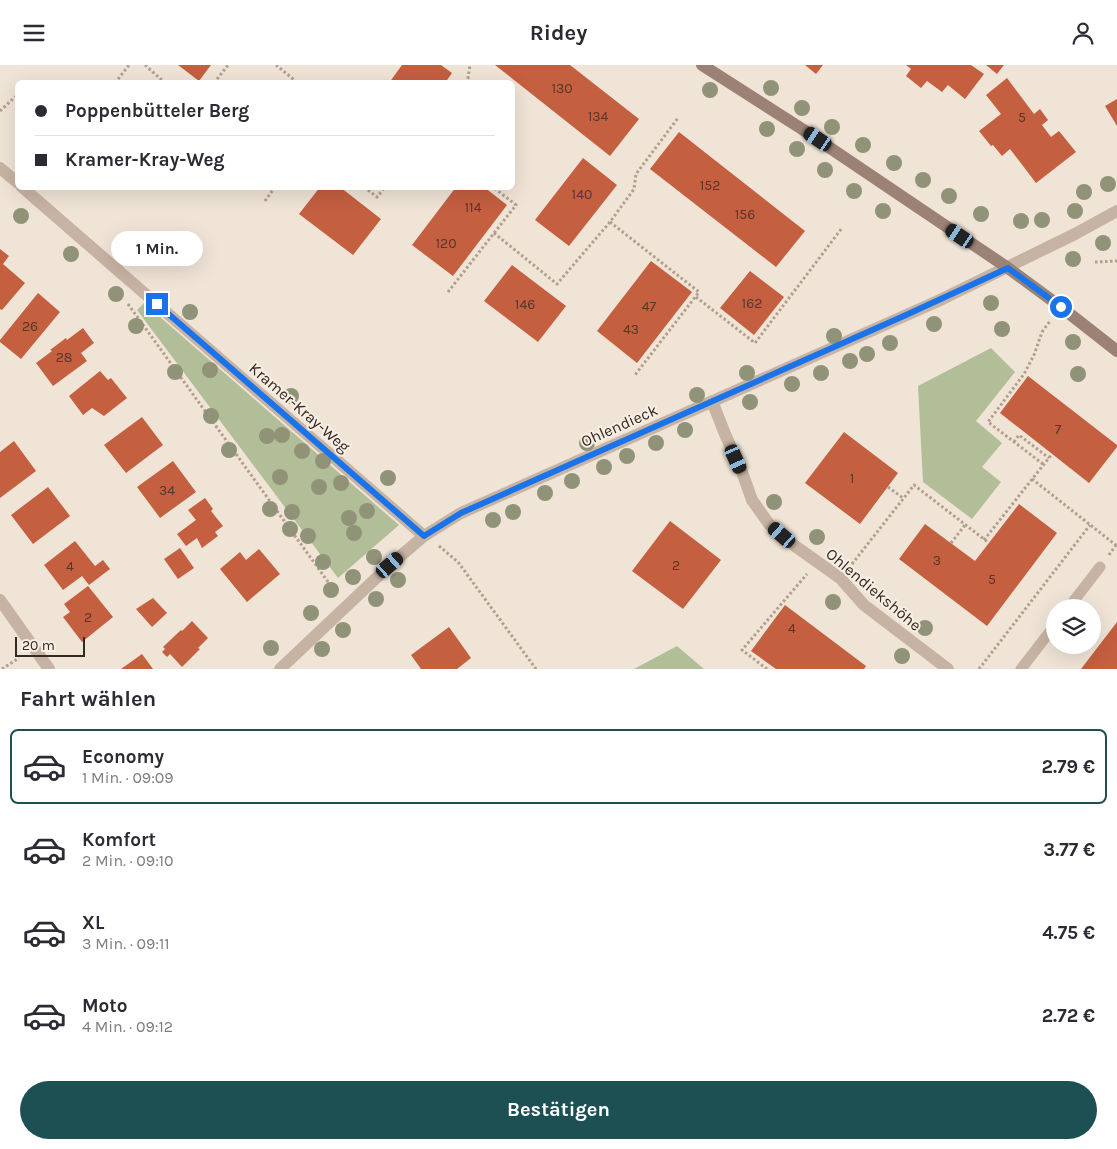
<!DOCTYPE html>
<html lang="de">
<meta charset="utf-8">
<style>
body{margin:0;font-family:Karla,sans-serif;background:#f2f2f3;color:#2b2b33;height:100vh;display:flex;flex-direction:column;font-size:19px;white-space:nowrap}
*{box-sizing:border-box;margin:0}
p{font-size:16px;color:#7c7c81}
.icon{flex:none;width:28px;height:28px;fill:none;stroke:currentColor;stroke-width:2;stroke-linecap:round;stroke-linejoin:round}
.map{position:relative;height:604px;overflow:hidden}
.side{display:flex;flex-direction:column;background:#fff;flex:1}
.side>*{flex:none}
.banner{position:absolute;left:15px;top:15px;width:500px;height:110px;border-radius:8px;box-shadow:0 5px 20px #0002;display:grid;align-content:center;height:110px;padding:0 20px;background:#fff}
.tools{position:absolute;left:1046px;top:534px;display:grid;gap:10px}
.tools a{display:grid;place-items:center;width:55px;height:55px;border-radius:50%;background:#fff;box-shadow:0 5px 20px #0002;font-size:25px}
.scale{position:absolute;left:15px;bottom:12px;width:70px;box-sizing:border-box;padding-left:5px;border:2px solid #332925;border-top:0;font-size:14px;line-height:18px;white-space:nowrap;color:#332925;-webkit-text-stroke:4px #f8eee2;paint-order:stroke}
.end{position:absolute;width:22px;height:22px;margin:-11px;border:6px solid #1a73e8;background:#fff;box-shadow:0 0 0 2px #fff}
.from{border-radius:50%}
.bubble{position:absolute;height:35px;border-radius:18px;background:#fff;box-shadow:0 5px 20px #0002;font-size:16px;font-weight:700;line-height:35px;text-align:center}
.car{position:absolute;width:15px;height:30px;margin:-15px -8px;border-radius:6px;box-shadow:0 0 4px 1px #0007;background:linear-gradient(#222 24%,#8ab4d8 0 40%,#222 0 76%,#8ab4d8 0 86%,#222 0)}
.banner b{display:flex;align-items:center;gap:18px;height:48px;font-size:19px}
.banner b+b{border-top:1px solid #e1e1e2}
.banner i{width:12px;height:12px;background:#2b2b33}
ul{padding:0;list-style:none}
li{display:flex;align-items:center;gap:15px;height:75px;margin:0 10px 8px;padding:0 10px;border:2px solid transparent;border-radius:8px}
li div{flex:1}
li b{display:block;font-size:19px}
li em{font-style:normal;font-weight:700}
li.current{border-color:#1c5053}
li>.icon{width:45px;height:45px;stroke-width:1.5}
h2{padding:0 20px;font-size:22px;line-height:60px}
.action{display:flex;gap:10px;margin-top:auto;padding:10px 20px}
.action a{flex:1;height:58px;border-radius:30px;background:#1c5053;color:#fff;font-size:20px;font-weight:700;line-height:58px;text-align:center}
header{display:flex;justify-content:space-between;align-items:center;height:65px;padding:0 20px;background:#fff;font-size:22px;font-weight:700}
.map>svg:first-child{display:block}
.green{fill:#b2be97}
.building{fill:#c45f40}
.lines{fill:none;stroke-linecap:round;stroke-linejoin:round}
.path{stroke:#b39d8d;stroke-width:3;stroke-dasharray:2.5 2.5;stroke-linecap:butt}
.lane{stroke:#c7b3a3;stroke-width:11}
.street{stroke:#c7b3a3;stroke-width:12}
.secondary{stroke:#9b8275;stroke-width:12}
.tree{fill:#909377}
.route{stroke:#1a73e8;stroke-width:6}
.labels{text-anchor:middle;stroke-width:4;stroke-linejoin:round;paint-order:stroke}
.number-label{font-size:14px;fill:#57362c}
.street-label{font-size:16px;fill:#332925;stroke:#f8eee2}
</style>
<header><svg class="icon" aria-label="menu" viewBox="0 0 24 24"><path d="M4 6h16M4 12h16M4 18h16"/></svg>Ridey<svg class="icon" aria-label="person" viewBox="0 0 24 24"><circle cx="12" cy="8" r="4"/><path d="M4 21q1-7 8-7t8 7"/></svg></header>
<div class="map">
<svg width="1117" height="604" viewBox="0 0 1117 604">
<rect width="100%" height="100%" fill="#f0e4d7"/>
<path class="green" d="M144 238 399 460 338 513 137 245Z
M991 283 1015 307 976 356 1002 378 982 402 1001 417 972 454 923 417 918 321Z
M677 581 704 604H634Z"/>
<path class="building" d="M178 0H211L199 16Z
M402 0H441L452 8 445 18H389Z
M495 0H570L639 54 610 91Z
M805 0H823L816 9Z
M906 0H971L984 9 965 34 948 20 942 27 927 16 921 23 906 11 911 4Z
M986 0H1004L997 9Z
M1007 13 1034 49 1040 44 1048 55 1042 60 1051 72 1059 66 1076 87 1036 118 1010 84 1002 91 993 80 991 81 979 66 1001 49 986 30Z
M1117 34V61L1105 41Z
M679 67 805 166 776 202 650 104Z
M583 93 617 120 569 181 535 155Z
M320 122H340L381 154 353 190 299 149Z
M456 122H484L507 140 453 211 412 180Z
M0 184 9 191 3 199 25 218 2 245 0 244Z
M651 196 692 227 637 298 597 266Z
M512 200 566 241 538 277 484 236Z
M750 206 784 232 754 270 720 243Z
M38 228 60 247 21 294 0 277V275Z
M83 263 94 278 81 288 87 296 53 321 36 298 52 286 50 285 66 273 67 275Z
M100 306 108 315 111 313 127 333 104 351 92 343 83 350 69 331Z
M1028 311 1117 380V382L1089 418 1000 348Z
M142 352 163 380 126 408 104 380Z
M844 367 898 408 860 459 805 418Z
M14 376 36 406 0 433V387Z
M173 396 196 427 160 453 137 422Z
M48 422 70 451 33 479 11 450Z
M205 433 213 444 211 446 223 461 215 467 218 471 202 483 197 473 186 481 177 469 196 455 188 445Z
M1019 439 1057 468 987 561 899 494 925 459 975 496Z
M670 456 721 495 683 544 632 506Z
M75 476 95 501 103 495 110 504 89 520 82 511 63 525 44 500Z
M180 483 194 503 178 514 164 494Z
M259 484 280 509 247 537 220 504 240 487 246 495Z
M88 521 113 552 82 577 63 552 70 547 64 539Z
M153 533 167 548 152 562 136 544Z
M785 540 866 601 864 604H776L751 586Z
M192 556 208 573 198 583 200 584 182 602 170 589 167 592 162 587 165 584 163 582 181 565 182 566Z
M1117 557V604H1081Z
M449 562 471 593 457 604H421L411 590Z
M142 589 153 604H121Z"/>
<g class="lines">
<path class="path" d="M145 0 165 18
M276 0 298 18
M115 18 129 0
M214 18 228 0
M465 18 468 13 470 0
M0 46 15 32H18
M364 122 377 132 385 122
M265 136 275 122
M610 157 699 227 635 310
M494 168 557 219 610 157 634 124 636 109 678 53
M1095 197 1117 196
M448 227 516 140 493 122
M696 232 755 278 842 163
M128 239 331 521
M1014 377 1019 370 1049 393
M1043 399 988 357 1024 309 1034 290 1042 267 1050 256
M1032 414 1117 481
M888 422 903 433
M984 475 1052 389
M951 478 965 460
M439 481 458 497 536 604
M1109 490 1116 480
M852 499 914 420 989 478
M2 604 19 593
M767 604 742 585 807 509
M979 604 1090 460"/>
<path class="lane" d="M1069 542 1100 502
M1021 604 1055 560"/>
<path class="street" d="M0 103 18 118
M22 122 424 471
M712 336 725 369 742 407 752 435 769 459 795 481 840 513 864 540 948 604
M0 535 49 604
M280 604 390 500 424 471 461 448 938 236 1075 169 1117 146"/>
<path class="secondary" d="M702 0 802 64 1008 203 1061 242 1117 286"/>
</g>
<g class="tree">
<circle cx="771" cy="23" r="8"/>
<circle cx="710" cy="25" r="8"/>
<circle cx="802" cy="43" r="8"/>
<circle cx="832" cy="62" r="8"/>
<circle cx="767" cy="64" r="8"/>
<circle cx="863" cy="80" r="8"/>
<circle cx="797" cy="84" r="8"/>
<circle cx="894" cy="98" r="8"/>
<circle cx="825" cy="105" r="8"/>
<circle cx="923" cy="115" r="8"/>
<circle cx="1108" cy="119" r="8"/>
<circle cx="854" cy="126" r="8"/>
<circle cx="1084" cy="127" r="8"/>
<circle cx="949" cy="131" r="8"/>
<circle cx="883" cy="146" r="8"/>
<circle cx="1075" cy="146" r="8"/>
<circle cx="981" cy="149" r="8"/>
<circle cx="21" cy="151" r="8"/>
<circle cx="1042" cy="155" r="8"/>
<circle cx="1021" cy="156" r="8"/>
<circle cx="1103" cy="178" r="8"/>
<circle cx="71" cy="189" r="8"/>
<circle cx="1073" cy="194" r="8"/>
<circle cx="116" cy="229" r="8"/>
<circle cx="991" cy="238" r="8"/>
<circle cx="190" cy="247" r="8"/>
<circle cx="934" cy="259" r="8"/>
<circle cx="136" cy="261" r="8"/>
<circle cx="1002" cy="264" r="8"/>
<circle cx="834" cy="271" r="8"/>
<circle cx="1073" cy="277" r="8"/>
<circle cx="890" cy="278" r="8"/>
<circle cx="867" cy="289" r="8"/>
<circle cx="850" cy="296" r="8"/>
<circle cx="210" cy="305" r="8"/>
<circle cx="175" cy="307" r="8"/>
<circle cx="747" cy="308" r="8"/>
<circle cx="821" cy="308" r="8"/>
<circle cx="1078" cy="309" r="8"/>
<circle cx="792" cy="319" r="8"/>
<circle cx="697" cy="330" r="8"/>
<circle cx="291" cy="331" r="8"/>
<circle cx="750" cy="337" r="8"/>
<circle cx="211" cy="351" r="8"/>
<circle cx="685" cy="365" r="8"/>
<circle cx="282" cy="370" r="8"/>
<circle cx="267" cy="371" r="8"/>
<circle cx="587" cy="378" r="8"/>
<circle cx="656" cy="378" r="8"/>
<circle cx="229" cy="385" r="8"/>
<circle cx="302" cy="386" r="8"/>
<circle cx="627" cy="391" r="8"/>
<circle cx="323" cy="396" r="8"/>
<circle cx="604" cy="402" r="8"/>
<circle cx="280" cy="412" r="8"/>
<circle cx="388" cy="413" r="8"/>
<circle cx="572" cy="416" r="8"/>
<circle cx="341" cy="418" r="8"/>
<circle cx="319" cy="422" r="8"/>
<circle cx="545" cy="428" r="8"/>
<circle cx="774" cy="437" r="8"/>
<circle cx="270" cy="444" r="8"/>
<circle cx="367" cy="446" r="8"/>
<circle cx="292" cy="447" r="8"/>
<circle cx="513" cy="447" r="8"/>
<circle cx="349" cy="453" r="8"/>
<circle cx="493" cy="455" r="8"/>
<circle cx="290" cy="464" r="8"/>
<circle cx="354" cy="468" r="8"/>
<circle cx="308" cy="471" r="8"/>
<circle cx="817" cy="472" r="8"/>
<circle cx="374" cy="492" r="8"/>
<circle cx="323" cy="497" r="8"/>
<circle cx="353" cy="512" r="8"/>
<circle cx="398" cy="515" r="8"/>
<circle cx="331" cy="525" r="8"/>
<circle cx="376" cy="534" r="8"/>
<circle cx="833" cy="537" r="8"/>
<circle cx="311" cy="548" r="8"/>
<circle cx="925" cy="563" r="8"/>
<circle cx="343" cy="565" r="8"/>
<circle cx="271" cy="583" r="8"/>
<circle cx="322" cy="584" r="8"/>
<circle cx="902" cy="591" r="8"/>
</g>
<g class="lines">
<path class="route" d="M157 239 424 471 461 448 906 250 1008 203 1061 242"/>
</g>
<g class="labels">
<g class="number-label">
<text x="562" y="28">130</text>
<text x="598" y="56">134</text>
<text x="1022" y="57">5</text>
<text x="710" y="125">152</text>
<text x="582" y="134">140</text>
<text x="473" y="147">114</text>
<text x="745" y="154">156</text>
<text x="446" y="183">120</text>
<text x="752" y="243">162</text>
<text x="525" y="244">146</text>
<text x="649" y="246">47</text>
<text x="30" y="266">26</text>
<text x="631" y="269">43</text>
<text x="64" y="297">28</text>
<text x="1058" y="369">7</text>
<text x="852" y="418">1</text>
<text x="167" y="430">34</text>
<text x="937" y="500">3</text>
<text x="676" y="505">2</text>
<text x="70" y="506">4</text>
<text x="992" y="519">5</text>
<text x="88" y="557">2</text>
<text x="792" y="568">4</text>
</g>
<g class="street-label">
<text transform="translate(300 342) rotate(41)" y="6">Kramer-Kray-Weg</text>
<text transform="translate(619 360) rotate(-24)" y="6">Ohlendieck</text>
<text transform="translate(874 524) rotate(40)" y="6">Ohlendiekshöhe</text>
</g>
</g>
</svg>
<div class="tools">
<a><svg class="icon" aria-label="layers" viewBox="0 0 24 24"><path d="M12 4l9 5-9 5-9-5zM3 14l9 5 9-5"/></svg></a>
</div>
<div class="scale">20 m</div>
<i class="end from" style="left:1061px;top:242px"></i>
<i class="end" style="left:157px;top:239px"></i>
<div class="bubble" style="left:111px;top:166px;width:92px">1 Min.</div>
<i class="car" style="left:818px;top:74px;rotate:304deg"></i>
<i class="car" style="left:960px;top:171px;rotate:304deg"></i>
<i class="car" style="left:736px;top:394px;rotate:156deg"></i>
<i class="car" style="left:782px;top:470px;rotate:311deg"></i>
<i class="car" style="left:390px;top:500px;rotate:49deg"></i>
<div class="banner">
<b><i class="from"></i>Poppenbütteler Berg</b>
<b><i></i>Kramer-Kray-Weg</b>
</div>
</div>
<section class="side">
<h2>Fahrt wählen</h2>
<ul>
<li class="current"><svg class="icon" aria-label="car" viewBox="0 0 24 24"><path d="M5 17H2v-5l4-1 3-4h7l3 4 3 1v5h-3M9 17h6M6 11h13"/><circle cx="7" cy="17" r="2"/><circle cx="17" cy="17" r="2"/></svg><div><b>Economy</b><p>1 Min. · 09:09</p></div><em>2.79 €</em></li>
<li><svg class="icon" aria-label="car" viewBox="0 0 24 24"><path d="M5 17H2v-5l4-1 3-4h7l3 4 3 1v5h-3M9 17h6M6 11h13"/><circle cx="7" cy="17" r="2"/><circle cx="17" cy="17" r="2"/></svg><div><b>Komfort</b><p>2 Min. · 09:10</p></div><em>3.77 €</em></li>
<li><svg class="icon" aria-label="car" viewBox="0 0 24 24"><path d="M5 17H2v-5l4-1 3-4h7l3 4 3 1v5h-3M9 17h6M6 11h13"/><circle cx="7" cy="17" r="2"/><circle cx="17" cy="17" r="2"/></svg><div><b>XL</b><p>3 Min. · 09:11</p></div><em>4.75 €</em></li>
<li><svg class="icon" aria-label="car" viewBox="0 0 24 24"><path d="M5 17H2v-5l4-1 3-4h7l3 4 3 1v5h-3M9 17h6M6 11h13"/><circle cx="7" cy="17" r="2"/><circle cx="17" cy="17" r="2"/></svg><div><b>Moto</b><p>4 Min. · 09:12</p></div><em>2.72 €</em></li>
</ul>
<div class="action"><a>Bestätigen</a></div>
</section>
